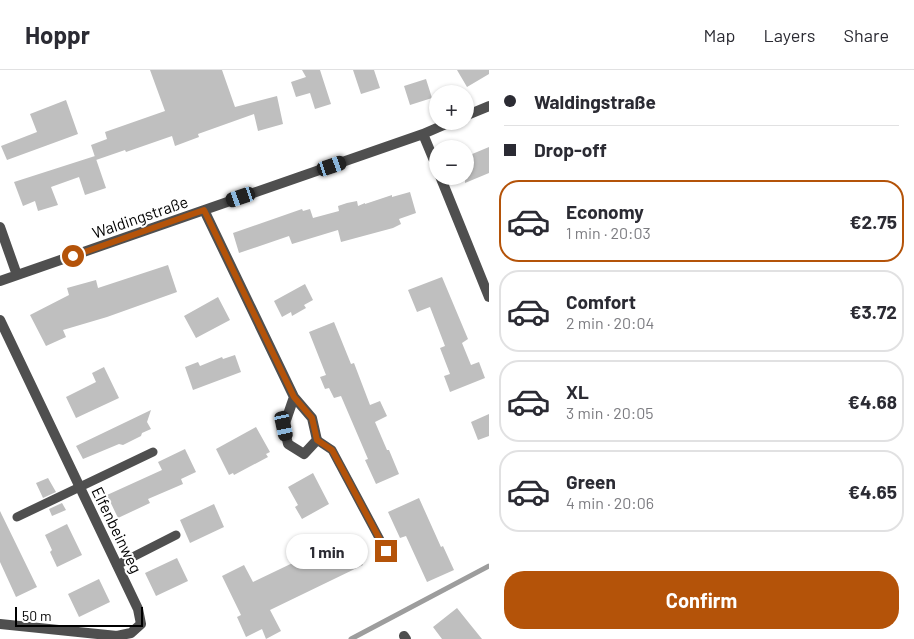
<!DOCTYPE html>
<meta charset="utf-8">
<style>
body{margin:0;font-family:Barlow,sans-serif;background:#f2f2f3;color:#2b2b33;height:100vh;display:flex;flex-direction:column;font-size:19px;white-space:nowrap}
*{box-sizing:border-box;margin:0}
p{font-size:16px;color:#7c7c81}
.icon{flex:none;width:28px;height:28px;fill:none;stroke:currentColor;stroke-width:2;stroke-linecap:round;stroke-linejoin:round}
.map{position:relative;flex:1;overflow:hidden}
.side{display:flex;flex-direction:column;background:#fff;width:425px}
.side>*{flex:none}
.hud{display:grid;align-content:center;height:110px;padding:0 15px;background:#fff}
.buttons{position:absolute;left:429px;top:15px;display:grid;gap:10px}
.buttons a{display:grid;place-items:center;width:45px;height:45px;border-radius:50%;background:#fff;box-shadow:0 1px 4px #0004;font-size:25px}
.scale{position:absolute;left:15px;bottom:12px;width:128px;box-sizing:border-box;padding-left:5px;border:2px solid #000;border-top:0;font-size:14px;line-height:18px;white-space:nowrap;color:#000;-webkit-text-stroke:4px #fff;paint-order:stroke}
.end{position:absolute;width:22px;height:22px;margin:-11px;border:6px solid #b45309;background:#fff;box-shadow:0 0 0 2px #fff}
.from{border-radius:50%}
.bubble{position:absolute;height:35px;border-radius:18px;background:#fff;box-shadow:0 1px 4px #0004;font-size:16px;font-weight:700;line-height:35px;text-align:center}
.car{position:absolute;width:15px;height:30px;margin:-15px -8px;border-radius:6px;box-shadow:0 0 4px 1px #0007;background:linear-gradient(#222 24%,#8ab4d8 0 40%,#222 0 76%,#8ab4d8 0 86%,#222 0)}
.hud b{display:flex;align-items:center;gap:18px;height:48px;font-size:19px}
.hud b+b{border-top:1px solid #e1e1e2}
.hud i{width:12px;height:12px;background:#2b2b33}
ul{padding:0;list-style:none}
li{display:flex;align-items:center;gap:15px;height:82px;margin:0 10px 8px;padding:0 5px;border:2px solid #e1e1e2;border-radius:20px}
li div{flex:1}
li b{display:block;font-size:19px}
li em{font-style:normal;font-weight:700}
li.on{border-color:#b45309}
li>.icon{width:45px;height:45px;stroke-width:1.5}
.cta{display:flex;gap:10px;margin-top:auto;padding:10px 15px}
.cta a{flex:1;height:58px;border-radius:20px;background:#b45309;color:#fff;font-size:20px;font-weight:700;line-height:58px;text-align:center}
header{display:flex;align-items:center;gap:30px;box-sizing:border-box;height:70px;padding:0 25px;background:#fff;border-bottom:1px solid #e1e1e2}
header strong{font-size:24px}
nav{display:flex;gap:28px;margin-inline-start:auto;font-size:18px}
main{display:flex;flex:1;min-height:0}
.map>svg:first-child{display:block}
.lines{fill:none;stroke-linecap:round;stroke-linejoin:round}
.stream{stroke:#9d9d9d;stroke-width:5}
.building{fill:#bfbfbf}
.service{stroke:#4f4f4f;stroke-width:9}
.minor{stroke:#4f4f4f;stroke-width:10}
.route{stroke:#b45309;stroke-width:6}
.labels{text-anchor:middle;stroke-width:4;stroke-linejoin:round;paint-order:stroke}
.street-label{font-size:16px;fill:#000;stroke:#fff}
</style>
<header>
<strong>Hoppr</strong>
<nav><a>Map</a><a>Layers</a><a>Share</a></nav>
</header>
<main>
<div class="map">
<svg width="489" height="569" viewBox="0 0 489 569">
<rect width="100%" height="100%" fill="#fff"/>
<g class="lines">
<path class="stream" d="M351 569 489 496"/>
</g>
<path class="building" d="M150 0H222L235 37 277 26 283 54 258 61 254 44 198 64 199 67 175 76 172 66 126 82 125 80 96 90 91 75 107 69 105 62 165 41Z
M302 0H320L331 34 315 39 310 23 296 27 291 12 306 7Z
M353 0H374L380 18 361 24Z
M457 0H489V4L467 17Z
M426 9 432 28 410 35 404 16Z
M66 30 78 64 7 90 1 76 37 62 30 44Z
M489 77V103L465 113V87Z
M95 86 106 118 85 125 79 107 51 117 58 135 38 141 35 131 23 136 14 112Z
M410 122 416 143 399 149 401 154 393 158 341 172 338 160 292 174 289 166 239 183 233 163 302 139 303 141 310 139 313 148 339 141 338 136 347 133 357 131 358 136 365 133V134L392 125V127Z
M168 195 177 222 107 247 63 260 66 267 46 276 30 245 69 225 67 218 96 210 98 218Z
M442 207 468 269 462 273 471 295 479 292 485 308 450 322 444 306 450 304 440 278 445 276 430 237 417 242 408 220Z
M305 214 313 230 304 235 306 238 292 246 291 242 282 247 274 231Z
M218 227 230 250 196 268 184 246Z
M334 252 351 294 354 293 370 335 380 331 387 346 375 352 387 380H389L399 404 376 414 365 390 368 389 341 326 334 328 329 318 325 319 320 307 326 305 309 262Z
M235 285 241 302 193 320 185 297 198 292 200 296 222 287 223 289Z
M104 297 119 328 76 348 66 327 96 312 92 303Z
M151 340 147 352 151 359 142 363 141 366 123 375 119 374 83 389 76 376Z
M489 344V366L478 370 471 352Z
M256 357 270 382 266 384 268 387 234 405 233 403 229 405 216 379Z
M185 379 196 402 181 409 183 414 148 429 150 433 118 448 107 425 162 400 158 392Z
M313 403 329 434 302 449 295 437 298 435 288 417Z
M48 408 56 422 43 428 36 413Z
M419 428 441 477 443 476 454 500 427 512 406 466 400 468 388 442Z
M62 433 66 440 52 446 49 439Z
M214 434 224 457 190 473 180 450Z
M0 441 37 517 16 527 0 492Z
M67 454 82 485 57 497 50 482 52 480 45 465Z
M349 466 363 495 270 540 281 561 266 569 262 559 246 567 237 547 241 545 222 506 244 495 253 512Z
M177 488 188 511 156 526 145 503Z
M99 509 110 532 79 547 68 524Z
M457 538 469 553 482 569H442L433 557Z"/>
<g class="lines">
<path class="service" d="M317 370 332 380 386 481
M17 447 153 382
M117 495 176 465"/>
<path class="minor" d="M465 46 489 36
M423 64 438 100
M440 106 489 227
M204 140 294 327 312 348 317 370 304 384 288 374 284 356 294 327
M0 157 17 205
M0 211 423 64 453 51
M0 250 138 539 141 554 131 563 117 566 0 554
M404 566 406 569"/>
</g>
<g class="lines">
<path class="route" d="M73 186 204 140 294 327 312 348 317 370 332 380 386 481"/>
</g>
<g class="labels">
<g class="street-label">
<text transform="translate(140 147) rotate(-19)" y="6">Waldingstraße</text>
<text transform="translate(117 460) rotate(64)" y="6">Elfenbeinweg</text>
</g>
</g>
</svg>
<div class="buttons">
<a>+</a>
<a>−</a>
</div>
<div class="scale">50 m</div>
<i class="end from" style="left:73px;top:186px"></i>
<i class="end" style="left:386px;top:481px"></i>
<div class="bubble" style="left:286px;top:464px;width:82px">1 min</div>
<i class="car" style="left:332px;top:96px;rotate:71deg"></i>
<i class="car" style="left:241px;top:127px;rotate:251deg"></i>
<i class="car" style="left:284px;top:356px;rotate:168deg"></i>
</div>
<section class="side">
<div class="hud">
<b><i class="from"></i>Waldingstraße</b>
<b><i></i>Drop-off</b>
</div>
<ul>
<li class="on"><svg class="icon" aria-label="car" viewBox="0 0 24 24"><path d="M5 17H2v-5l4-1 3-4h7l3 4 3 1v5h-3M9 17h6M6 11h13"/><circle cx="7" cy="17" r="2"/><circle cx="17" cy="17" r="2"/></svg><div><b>Economy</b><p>1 min · 20:03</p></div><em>€2.75</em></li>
<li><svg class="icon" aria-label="car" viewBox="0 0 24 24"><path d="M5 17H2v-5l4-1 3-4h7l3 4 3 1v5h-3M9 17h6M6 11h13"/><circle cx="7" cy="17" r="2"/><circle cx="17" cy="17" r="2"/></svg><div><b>Comfort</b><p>2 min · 20:04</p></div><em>€3.72</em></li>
<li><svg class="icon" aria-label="car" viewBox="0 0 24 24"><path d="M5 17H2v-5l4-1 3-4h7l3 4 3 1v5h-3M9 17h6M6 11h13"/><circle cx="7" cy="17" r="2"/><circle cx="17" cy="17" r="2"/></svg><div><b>XL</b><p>3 min · 20:05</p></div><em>€4.68</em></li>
<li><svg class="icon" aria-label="car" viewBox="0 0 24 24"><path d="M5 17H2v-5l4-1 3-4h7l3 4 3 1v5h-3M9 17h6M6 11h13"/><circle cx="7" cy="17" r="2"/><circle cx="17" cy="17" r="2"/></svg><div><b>Green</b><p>4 min · 20:06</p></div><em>€4.65</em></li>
</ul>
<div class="cta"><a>Confirm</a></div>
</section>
</main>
